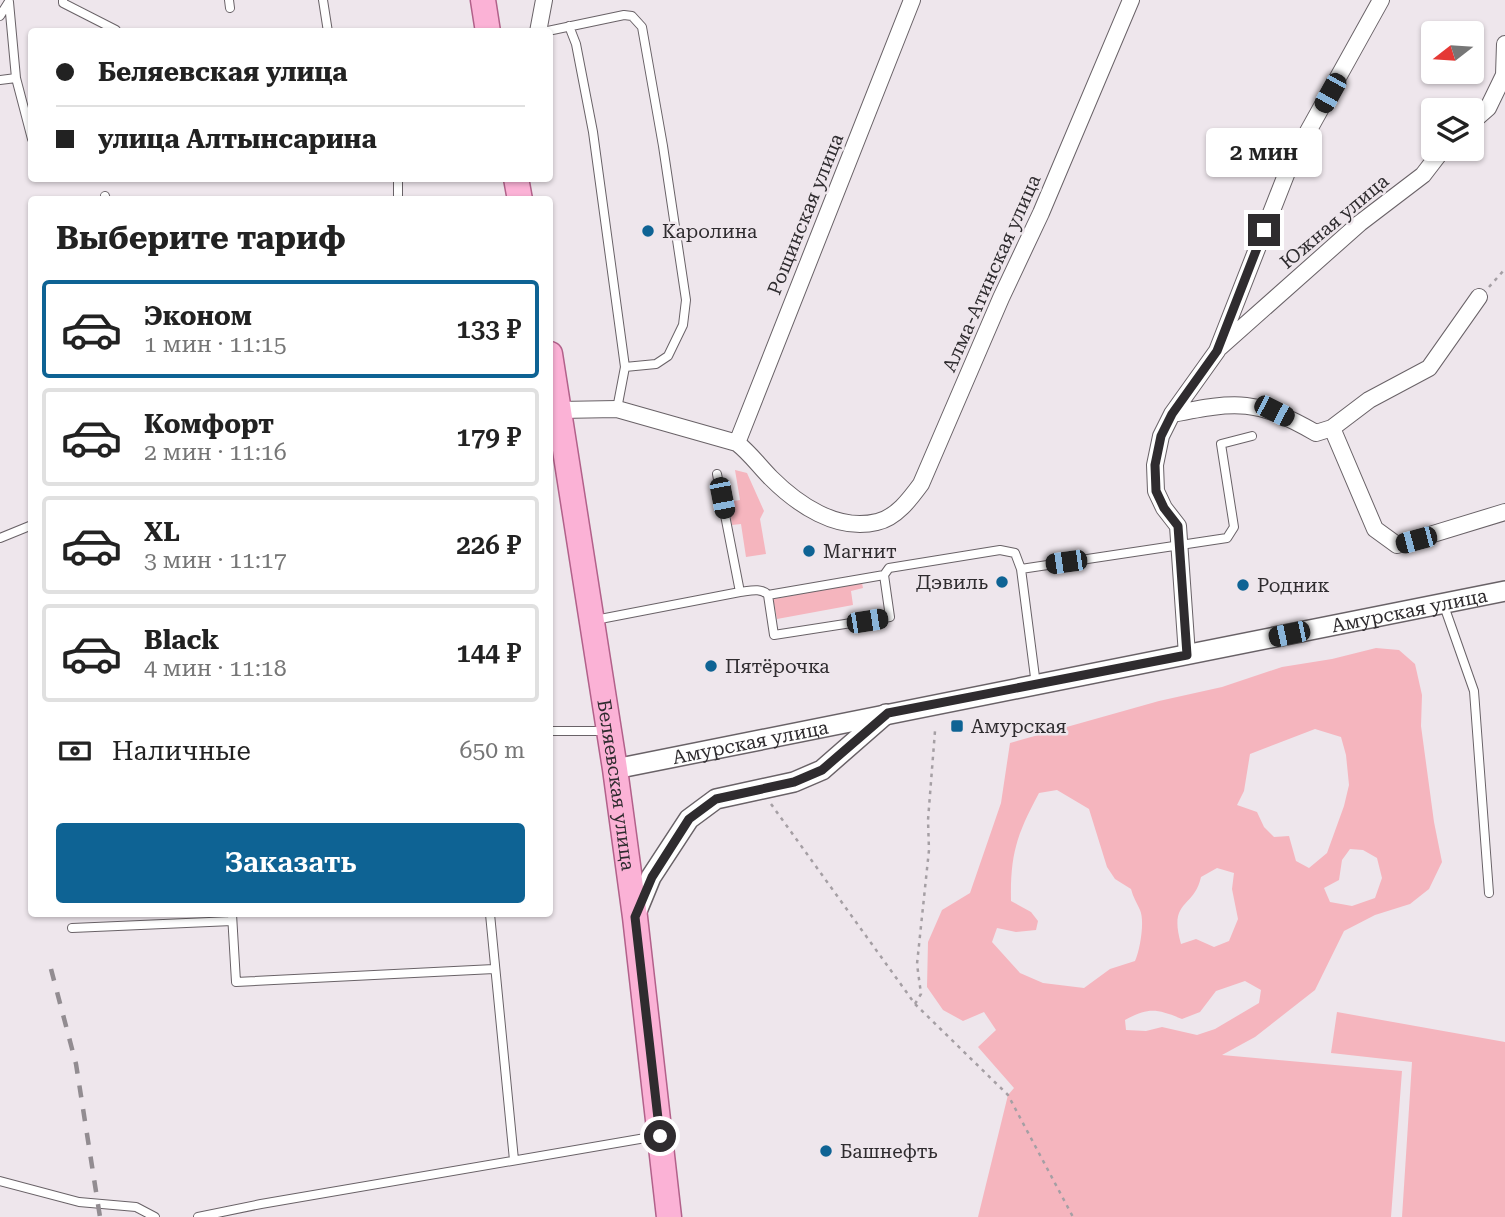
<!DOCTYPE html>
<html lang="ru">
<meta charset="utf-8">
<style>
body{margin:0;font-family:"Roboto Serif",serif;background:#f2f2f2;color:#222;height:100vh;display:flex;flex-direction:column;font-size:26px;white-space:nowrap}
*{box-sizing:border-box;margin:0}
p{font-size:23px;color:#767676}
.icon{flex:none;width:38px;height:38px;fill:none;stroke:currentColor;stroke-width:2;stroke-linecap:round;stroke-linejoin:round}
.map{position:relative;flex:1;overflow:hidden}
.side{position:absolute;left:28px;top:196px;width:525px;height:721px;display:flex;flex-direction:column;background:#fff;border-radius:7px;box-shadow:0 2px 5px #0004}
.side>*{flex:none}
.banner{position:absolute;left:28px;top:28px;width:525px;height:154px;border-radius:7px;box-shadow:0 2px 5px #0004;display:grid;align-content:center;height:154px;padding:0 28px;background:#fff}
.needle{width:46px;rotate:253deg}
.buttons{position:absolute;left:1421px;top:21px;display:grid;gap:14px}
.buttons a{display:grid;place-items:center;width:63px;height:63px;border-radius:7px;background:#fff;box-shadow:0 2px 5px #0004;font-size:35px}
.end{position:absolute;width:32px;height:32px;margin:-16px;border:9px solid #2f2c2f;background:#fff;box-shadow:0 0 0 4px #fff}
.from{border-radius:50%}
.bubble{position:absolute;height:49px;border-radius:7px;background:#fff;box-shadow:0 2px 5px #0004;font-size:23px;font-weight:600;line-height:49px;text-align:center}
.car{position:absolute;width:21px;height:42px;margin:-21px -10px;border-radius:9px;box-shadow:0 0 5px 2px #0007;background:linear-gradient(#222 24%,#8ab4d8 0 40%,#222 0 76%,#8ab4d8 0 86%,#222 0)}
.banner b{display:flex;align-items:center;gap:24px;height:66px;font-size:26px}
.banner b+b{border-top:2px solid #e0e0e0}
.banner i{width:18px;height:18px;background:#222}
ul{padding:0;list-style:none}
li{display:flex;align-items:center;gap:21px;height:98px;margin:0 14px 10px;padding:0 14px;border:4px solid #e0e0e0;border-radius:7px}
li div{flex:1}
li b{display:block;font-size:26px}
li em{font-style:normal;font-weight:600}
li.current{border-color:#0e6394}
li>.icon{width:63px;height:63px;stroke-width:1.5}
h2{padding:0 28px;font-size:32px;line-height:84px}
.pay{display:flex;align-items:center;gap:18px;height:77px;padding:0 28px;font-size:26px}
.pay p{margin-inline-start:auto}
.primary-button{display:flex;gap:14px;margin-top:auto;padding:14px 28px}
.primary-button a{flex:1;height:80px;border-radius:7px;background:#0e6394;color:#fff;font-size:28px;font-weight:600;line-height:80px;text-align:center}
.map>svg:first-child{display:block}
.green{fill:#f5b5be;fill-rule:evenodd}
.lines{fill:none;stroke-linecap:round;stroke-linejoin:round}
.service-casing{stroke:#696267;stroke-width:10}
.minor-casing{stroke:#696267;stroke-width:18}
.tertiary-casing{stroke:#696267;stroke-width:22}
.primary-casing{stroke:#b2618a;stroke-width:27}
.path{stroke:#a59fa4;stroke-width:2.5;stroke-dasharray:3.5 5;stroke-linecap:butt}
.service{stroke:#fff;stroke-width:8}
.minor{stroke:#fff;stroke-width:16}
.tertiary{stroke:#fff;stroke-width:19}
.primary{stroke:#fbb2d6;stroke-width:24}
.rail{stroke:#928c91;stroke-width:4.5;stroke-dasharray:12 12;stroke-linecap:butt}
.route{stroke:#2f2c2f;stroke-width:9}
.poi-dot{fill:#0e6394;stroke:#eee6ec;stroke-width:2.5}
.labels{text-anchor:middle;stroke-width:5;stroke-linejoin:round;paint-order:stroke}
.street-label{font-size:19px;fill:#2f2c2f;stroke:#eee6ec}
.poi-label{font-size:19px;fill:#2f2c2f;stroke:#eee6ec;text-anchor:start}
</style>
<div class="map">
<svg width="1505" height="1217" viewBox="0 0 1505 1217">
<rect width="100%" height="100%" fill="#eee6ec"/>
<path class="green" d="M735 470 747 473 764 511 760 519 766 554 746 557 741 524 732 525 728 502 740 500Z
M862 583 863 588 851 591 853 605 777 619 773 599Z
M1376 648 1399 650 1415 664 1422 695 1421 726 1434 822 1442 862 1429 889 1410 904 1375 915 1344 931 1315 990 1255 1037 1222 1055 1402 1071 1391 1217H978L1008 1095 1014 1088 978 1047 996 1030 984 1012 963 1021 943 1010 927 987 928 942 942 910 970 893 1001 803 1010 743 1159 701 1222 687 1282 667 1332 659ZM1315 729 1341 737 1346 755 1349 785 1344 806 1327 853 1309 868 1296 861 1289 836 1274 837 1264 827 1257 812 1237 805 1244 791 1250 754ZM1057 790 1089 809 1107 867 1115 879 1131 889C1133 897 1137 903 1140 910 1145 921 1140 950 1135 961L1110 969 1084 988 1043 983 1020 973 992 942 997 928 1016 932 1036 930 1038 921 1031 912 1011 901C1010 854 1017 834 1039 793ZM1350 849 1363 850 1377 858 1382 878 1375 898 1352 906 1330 902 1324 888 1339 880 1342 860ZM1217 868 1234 873 1232 889 1238 919 1229 941 1214 947 1196 939 1181 944C1168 899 1194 909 1201 877ZM1245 981 1261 990 1259 1003 1215 1029 1197 1035 1162 1027 1146 1031 1126 1030 1125 1020C1149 1007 1157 1009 1182 1019L1200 1012 1216 991Z
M1337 1012 1505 1042V1217H1402L1412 1062 1331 1053Z"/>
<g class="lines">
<defs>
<path id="service" d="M63 0V3L116 30
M229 0 230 8
M323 0 328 32
M9 2 16 78
M0 16 8 3
M569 26 576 44 593 132 625 367 617 409
M543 32 624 15 632 16 642 27 663 146 686 300 683 325 668 356 656 364 625 367
M0 80 16 78 32 139
M398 178V200
M105 196 106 200
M0 538 32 525
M1021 569 1227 538 1234 527 1221 444 1252 436
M740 592C749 591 761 587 768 595L774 635 890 617 884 575 889 568 1000 550 1015 553 1021 569 1036 685
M768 595 884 575
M1443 603 1474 691 1489 893
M595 620 740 592 717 474
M550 731H606
M232 914 236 982 494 969
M490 914 514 1160
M72 928 232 921
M0 1181 79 1202 136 1207 155 1217
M198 1217 261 1204 657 1136"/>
<path id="minor" d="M538 32 544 0
M1472 122 1488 108 1504 75 1505 44
M1479 297 1429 368 1369 400 1332 428 1375 529 1397 545 1505 512
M1218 349 1360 223 1423 175 1443 149
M559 410 617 409 737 443C750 453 759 466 771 478 797 504 837 532 877 522 896 518 910 499 921 484L1001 298 1041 213 1131 0
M1172 414C1237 401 1257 399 1316 433L1332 428
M737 443 912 0
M1187 655 1178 526 1164 508 1156 491 1155 465 1161 436 1172 414 1217 351 1291 162 1381 0"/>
<g id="tertiary">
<path id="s1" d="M615 769 1505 591"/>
<path d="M635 916 651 877 689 819 716 799 794 782 822 770 886 714"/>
</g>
<g id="primary">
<path d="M483 0 488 32"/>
<path d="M516 178 520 200"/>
<path id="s2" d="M550 354 615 769 635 917 669 1217"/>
</g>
</defs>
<use href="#service" class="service-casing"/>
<use href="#minor" class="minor-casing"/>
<use href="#tertiary" class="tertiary-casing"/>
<use href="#primary" class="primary-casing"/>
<path class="path" d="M1489 287 1505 269
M771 804 915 1004 1008 1095 1073 1217
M915 1004 921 994 917 964 929 850 928 820 935 731"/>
<use href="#service" class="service"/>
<use href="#minor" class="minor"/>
<use href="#tertiary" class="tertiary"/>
<use href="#primary" class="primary"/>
<path class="rail" d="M51 969 76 1064 100 1217"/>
</g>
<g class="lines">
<path class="route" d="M660 1136 635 917 652 877 689 819 716 799 794 782 822 770 888 713 1187 655 1178 526 1164 508 1156 491 1155 465 1161 436 1172 414 1217 351 1264 230"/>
</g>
<g class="poi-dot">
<circle cx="648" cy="231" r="7"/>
<circle cx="809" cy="551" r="7"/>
<circle cx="1002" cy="582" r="7"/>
<circle cx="1243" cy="585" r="7"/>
<circle cx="711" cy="666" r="7"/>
<rect x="950" y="719" width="14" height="14" rx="3.5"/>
<circle cx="826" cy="1151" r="7"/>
</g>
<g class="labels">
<g class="street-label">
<text transform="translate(805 214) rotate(-68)" y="7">Рощинская улица</text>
<text transform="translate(1334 221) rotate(-40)" y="7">Южная улица</text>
<text transform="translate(991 273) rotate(-66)" y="7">Алма-Атинская улица</text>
<text dy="7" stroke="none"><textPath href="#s1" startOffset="810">Амурская улица</textPath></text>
<text dy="7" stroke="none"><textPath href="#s1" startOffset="138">Амурская улица</textPath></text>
<text dy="7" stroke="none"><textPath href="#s2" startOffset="436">Беляевская улица</textPath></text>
</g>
<g class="poi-label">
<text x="662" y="238">Каролина</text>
<text x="823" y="558">Магнит</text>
<text x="988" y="589" text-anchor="end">Дэвиль</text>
<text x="1257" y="592">Родник</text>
<text x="725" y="673">Пятёрочка</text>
<text x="971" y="733">Амурская</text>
<text x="840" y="1158">Башнефть</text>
</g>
</g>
</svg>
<div class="buttons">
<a><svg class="needle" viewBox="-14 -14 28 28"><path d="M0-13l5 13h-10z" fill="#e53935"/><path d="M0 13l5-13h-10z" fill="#767676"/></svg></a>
<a><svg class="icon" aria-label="layers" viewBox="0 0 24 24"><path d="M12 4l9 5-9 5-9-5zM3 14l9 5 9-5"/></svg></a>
</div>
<i class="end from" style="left:660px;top:1136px"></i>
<i class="end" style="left:1264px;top:230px"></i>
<div class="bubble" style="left:1206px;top:128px;width:116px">2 мин</div>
<i class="car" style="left:1330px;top:93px;rotate:209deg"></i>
<i class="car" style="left:1274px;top:411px;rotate:117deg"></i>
<i class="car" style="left:722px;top:498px;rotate:169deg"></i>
<i class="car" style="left:1416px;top:540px;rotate:255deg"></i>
<i class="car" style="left:1066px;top:562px;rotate:262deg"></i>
<i class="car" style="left:867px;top:621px;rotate:81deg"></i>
<i class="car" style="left:1289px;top:634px;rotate:258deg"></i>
<div class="banner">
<b><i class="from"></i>Беляевская улица</b>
<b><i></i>улица Алтынсарина</b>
</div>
<section class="side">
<h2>Выберите тариф</h2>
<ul>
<li class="current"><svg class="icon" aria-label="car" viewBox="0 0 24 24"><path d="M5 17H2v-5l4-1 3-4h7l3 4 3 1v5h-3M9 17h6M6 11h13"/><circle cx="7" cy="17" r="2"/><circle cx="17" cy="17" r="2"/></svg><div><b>Эконом</b><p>1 мин · 11:15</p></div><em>133 ₽</em></li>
<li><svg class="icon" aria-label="car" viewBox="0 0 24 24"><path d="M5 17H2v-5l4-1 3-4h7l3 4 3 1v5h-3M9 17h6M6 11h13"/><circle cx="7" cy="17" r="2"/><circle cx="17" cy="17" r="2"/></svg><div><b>Комфорт</b><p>2 мин · 11:16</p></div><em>179 ₽</em></li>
<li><svg class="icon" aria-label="car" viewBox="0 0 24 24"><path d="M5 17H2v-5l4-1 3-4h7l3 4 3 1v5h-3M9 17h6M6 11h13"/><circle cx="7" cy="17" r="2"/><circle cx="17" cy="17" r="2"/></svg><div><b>XL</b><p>3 мин · 11:17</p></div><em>226 ₽</em></li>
<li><svg class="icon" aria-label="car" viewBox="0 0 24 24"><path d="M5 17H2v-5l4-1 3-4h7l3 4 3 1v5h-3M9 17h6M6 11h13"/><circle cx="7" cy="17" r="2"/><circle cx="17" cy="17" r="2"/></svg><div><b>Black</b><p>4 мин · 11:18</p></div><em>144 ₽</em></li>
</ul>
<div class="pay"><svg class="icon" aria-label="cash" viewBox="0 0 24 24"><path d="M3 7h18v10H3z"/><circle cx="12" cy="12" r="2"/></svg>Наличные<p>650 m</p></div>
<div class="primary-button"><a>Заказать</a></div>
</section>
</div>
